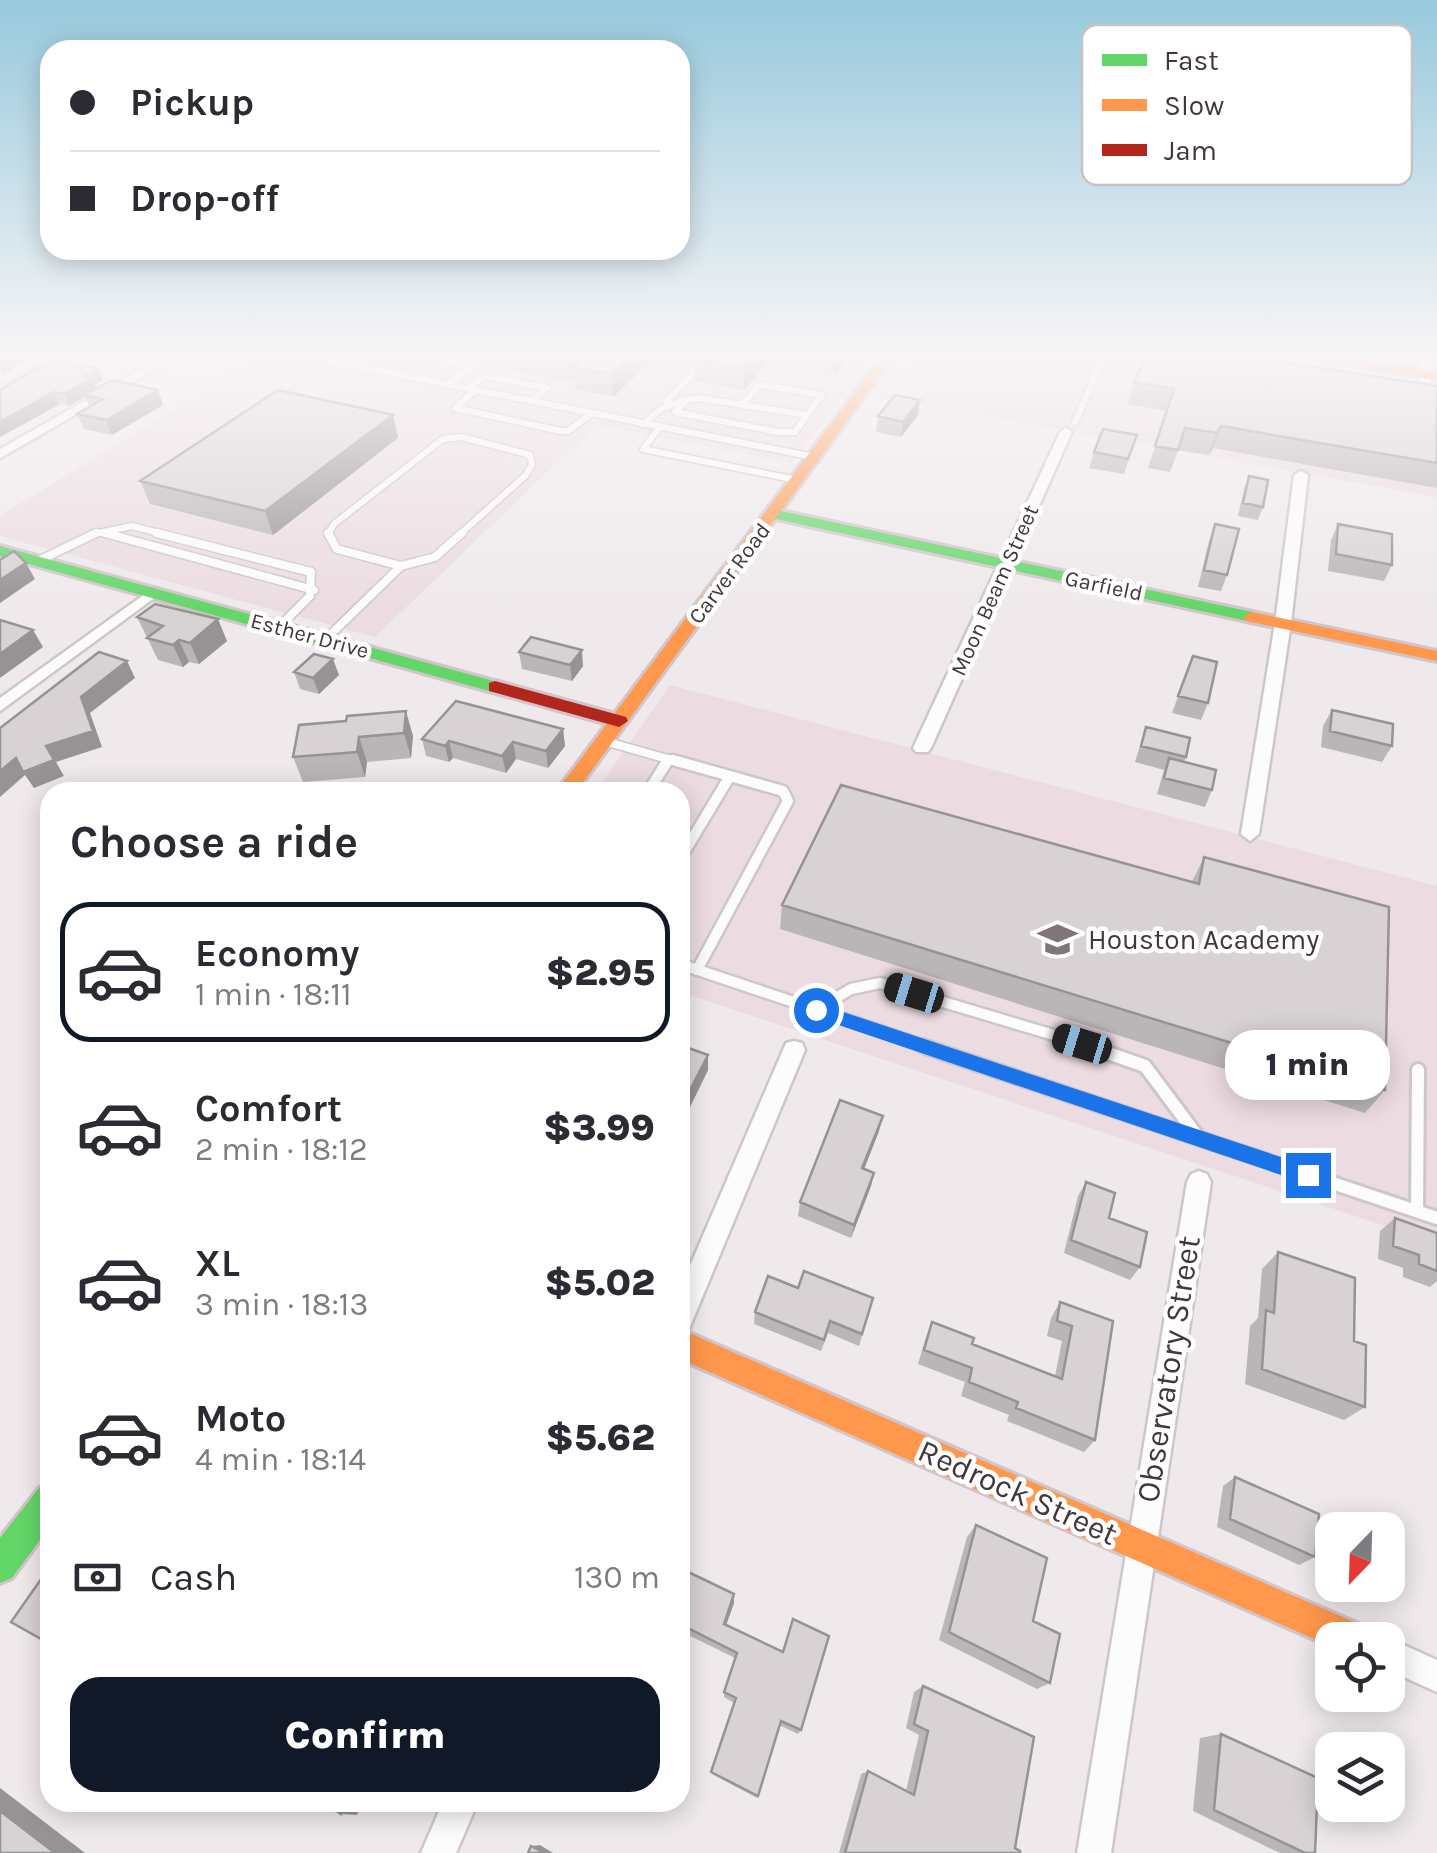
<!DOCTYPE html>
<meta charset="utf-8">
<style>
body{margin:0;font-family:Karla,sans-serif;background:#f2f2f3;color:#2b2b33;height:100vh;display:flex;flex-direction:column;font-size:38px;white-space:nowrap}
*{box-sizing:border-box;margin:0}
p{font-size:32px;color:#7c7c81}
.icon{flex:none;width:55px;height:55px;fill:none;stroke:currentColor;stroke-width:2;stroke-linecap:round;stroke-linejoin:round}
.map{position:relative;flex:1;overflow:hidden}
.drawer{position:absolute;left:40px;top:782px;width:650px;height:1030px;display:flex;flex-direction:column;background:#fff;border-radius:30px;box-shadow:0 5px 25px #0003}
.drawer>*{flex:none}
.guide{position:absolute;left:40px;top:40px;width:650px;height:220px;border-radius:30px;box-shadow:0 5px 25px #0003;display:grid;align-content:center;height:220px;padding:0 30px;background:#fff}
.needle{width:65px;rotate:203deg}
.controls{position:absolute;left:1315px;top:1512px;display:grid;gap:20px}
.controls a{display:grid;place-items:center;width:90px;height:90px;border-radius:20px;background:#fff;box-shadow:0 5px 25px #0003;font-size:50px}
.end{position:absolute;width:45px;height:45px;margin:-22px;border:12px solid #1a73e8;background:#fff;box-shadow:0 0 0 5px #fff}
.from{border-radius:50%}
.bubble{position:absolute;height:70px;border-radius:30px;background:#fff;box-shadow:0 5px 25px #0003;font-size:32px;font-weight:800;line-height:70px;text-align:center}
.car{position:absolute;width:30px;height:60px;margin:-30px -15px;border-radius:12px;box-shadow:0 0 8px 2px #0007;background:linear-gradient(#222 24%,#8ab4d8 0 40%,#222 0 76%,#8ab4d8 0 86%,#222 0)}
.guide b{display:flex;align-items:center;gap:35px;height:95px;font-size:38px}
.guide b+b{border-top:2px solid #e1e1e2}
.guide i{width:25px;height:25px;background:#2b2b33}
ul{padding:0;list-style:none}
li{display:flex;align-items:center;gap:30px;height:140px;margin:0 20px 15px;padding:0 10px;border:5px solid transparent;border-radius:30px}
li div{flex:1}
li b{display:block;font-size:38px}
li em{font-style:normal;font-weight:800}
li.active{border-color:#111827}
li>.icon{width:90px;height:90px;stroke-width:1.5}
h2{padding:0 30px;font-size:45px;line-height:120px}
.pay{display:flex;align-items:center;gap:25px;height:110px;padding:0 30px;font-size:38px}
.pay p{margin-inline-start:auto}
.cta{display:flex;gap:20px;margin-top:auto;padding:20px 30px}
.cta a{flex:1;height:115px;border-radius:30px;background:#111827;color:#fff;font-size:40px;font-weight:800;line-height:115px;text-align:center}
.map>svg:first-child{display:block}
.education{fill:#ecdce2}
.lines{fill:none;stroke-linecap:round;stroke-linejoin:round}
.lane-far3-casing{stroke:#cdc7ca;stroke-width:9}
.lane-far2-casing{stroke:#cdc7ca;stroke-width:11}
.lane-far1-casing{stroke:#cdc7ca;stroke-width:15}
.lane-casing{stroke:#cdc7ca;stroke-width:18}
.street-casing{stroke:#cdc7ca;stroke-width:5}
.fast-casing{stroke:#d2c5ca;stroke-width:6}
.slow-casing{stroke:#d2c5ca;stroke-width:6}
.jam-casing{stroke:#d2c5ca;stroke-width:6}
.lane-far3{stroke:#fdfcfc;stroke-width:6}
.lane-far2{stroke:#fdfcfc;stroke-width:8}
.lane-far1{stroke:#fdfcfc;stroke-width:10}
.lane{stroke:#fdfcfc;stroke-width:12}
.street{fill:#fdfcfc;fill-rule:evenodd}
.fast{fill:#63d668;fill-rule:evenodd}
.slow{fill:#ff974d;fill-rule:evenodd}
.jam{fill:#b3261e;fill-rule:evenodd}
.wall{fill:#bab5b7}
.shaded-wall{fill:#979395}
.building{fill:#d8d2d5;stroke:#979395;stroke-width:2.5}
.route{fill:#1a73e8}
.labels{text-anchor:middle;stroke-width:9;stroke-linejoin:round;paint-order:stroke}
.far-street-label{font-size:22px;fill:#44373c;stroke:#fff}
.poi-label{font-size:28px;fill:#44373c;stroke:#fff;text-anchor:start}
.near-street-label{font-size:32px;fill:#44373c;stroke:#fff}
.key{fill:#fff;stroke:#c7c3c4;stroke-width:2.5}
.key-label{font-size:28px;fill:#44373c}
</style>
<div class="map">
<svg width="1437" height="1853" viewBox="0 0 1437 1853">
<rect width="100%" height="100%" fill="#efe9ec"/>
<path class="education" d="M267 352H877L791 463 597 425 375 637 0 536V516Z
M923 352H1151L1437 397V497L878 397Z
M670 685 1437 886V1243L680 992V792H595Z"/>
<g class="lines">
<defs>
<path id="lane-far3" d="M327 352 322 358 330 361 814 457
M401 352 472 366
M447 385 490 352
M468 389 485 376 547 388 532 401
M476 390 455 408 561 431H568L592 413
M698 398 807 415 795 432H778L675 412 686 400Z
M666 402 713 352
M743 403 760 385 822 395 807 415
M1075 422 1106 352
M643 424 662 408 686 400
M660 427 643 449 797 480
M103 532 114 535
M89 535 132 526 167 535
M328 535 334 524 443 439 462 437 530 455 532 465 526 475 459 535"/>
<path id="lane-far2" d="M105 533 314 590
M157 533 311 572 310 596 279 627
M328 533 337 549 401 566
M38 561 96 533
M401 566 435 557 462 533
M326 639 401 566
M604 741 682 763
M667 763 669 759"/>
<path id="lane-far1" d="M673 760 783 791 788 801 697 970
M648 792 668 760
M680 859 730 776
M680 964 931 1048
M816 1010 851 989 880 983 1097 1048"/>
<path id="lane" d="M923 1046 1437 1218
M1088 1046 1145 1066 1198 1137
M1417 1211 1418 1070"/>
<path id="street" d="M68 352H83L0 397V388Z
M171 352H185L0 458V449Z
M1419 352H1431V390L1425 394 1419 390Z
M1066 428 1072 432 931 748 928 752H916L913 748 1060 432Z
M1301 471 1308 475 1291 623 1259 834 1250 841 1241 834 1275 623 1294 475Z
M152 589 157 590V596L0 711V698Z
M794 1041 802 1043 805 1050 689 1329 680 1333V1289L783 1050 786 1043Z
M1199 1171 1207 1174 1211 1182 1111 1853H1077L1187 1182 1191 1174Z
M1388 1638 1437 1660V1692L1388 1670V1640H1384Z
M443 1802H478L456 1853H421Z"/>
<path id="fast" d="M772 509 1252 612 1261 617 1252 622 767 517V511Z
M0 546 501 683 504 687 501 691H489L0 556Z
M50 1483V1526L12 1578 0 1583V1538L39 1488Z"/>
<path id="slow" d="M885 352H897L576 792H556Z
M1276 352H1307L1437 372V380Z
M1252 612 1437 651V661L1246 621 1243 617Z
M680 1329 1368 1628 1373 1640H1332V1647L680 1359Z"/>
<path id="jam" d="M495 681 626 717 628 721 619 727 489 691V683Z"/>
</defs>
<use href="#lane-far3" class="lane-far3-casing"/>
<use href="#lane-far2" class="lane-far2-casing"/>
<use href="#lane-far1" class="lane-far1-casing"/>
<use href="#lane" class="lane-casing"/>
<use href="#street" class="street-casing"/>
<use href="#fast" class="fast-casing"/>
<use href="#slow" class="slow-casing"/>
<use href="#jam" class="jam-casing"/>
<use href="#lane-far3" class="lane-far3"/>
<use href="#lane-far2" class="lane-far2"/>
<use href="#lane-far1" class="lane-far1"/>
<use href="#lane" class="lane"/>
<use href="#street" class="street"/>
<use href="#fast" class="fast"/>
<use href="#slow" class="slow"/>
<use href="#jam" class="jam"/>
</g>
<path class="wall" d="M488 352H660L613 397 576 389 575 382 491 366Z
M701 352H777L744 390 695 381V359Z
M800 352H853L835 375 822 373Z
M98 369 103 380 95 385 96 388 163 405 112 435 84 429 77 414 89 406 85 397 69 406 60 404 0 437V390Z
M1134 382 1437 386V488L1213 448 1209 455 1178 450 1170 472 1148 468 1167 411 1128 404Z
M920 400 918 415 901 437 876 432 878 416Z
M393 415 398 438 273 535 150 504 140 481Z
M1137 435 1124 474 1089 468 1094 452Z
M1249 476 1263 507 1258 520 1238 516 1244 489Z
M1215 524 1227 575 1221 591 1198 587 1209 541Z
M1338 524 1392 565 1384 581 1328 571 1331 540Z
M137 617 227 641 199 664 189 662 183 667 158 660Z
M519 652 583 666 572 681 522 669Z
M1193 656 1208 703 1201 720 1172 713Z
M294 672 339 675 319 694 300 689Z
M1332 710 1392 746 1382 762 1321 747 1323 726Z
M347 716 413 736 411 758 367 762 365 777 303 782 293 757 346 721Z
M1146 727 1186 757 1184 762 1212 790 1205 807 1157 794 1164 770 1135 762Z
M563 729 565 746 548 768 516 759 506 773 453 758 449 762 426 756 422 739Z
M1204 857 1385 1090 1365 1113 780 929 782 905 1192 882Z
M680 1045 708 1070 688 1111 680 1108Z
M879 1131 864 1169 874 1173 871 1186 851 1238 798 1216 800 1202Z
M1086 1182 1140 1267 1130 1280 1064 1253 1078 1196Z
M1395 1218 1437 1271V1281L1430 1287 1403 1277V1268L1378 1259 1380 1231Z
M1278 1252 1354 1341 1365 1407 1344 1420 1245 1384 1250 1326 1258 1318 1262 1269Z
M798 1288 873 1298 859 1346 828 1333 821 1351 754 1324 755 1312Z
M1060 1302 1113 1321 1095 1440 1084 1452 1007 1421 1009 1415 961 1396 965 1382 918 1364 926 1337 932 1322 972 1344 1055 1376 1062 1341 1047 1336 1051 1318Z
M1235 1477 1315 1557 1299 1565 1217 1527 1223 1486Z
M976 1525 1033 1621 1050 1683 1037 1689 939 1640 967 1537Z
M680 1568 734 1603 726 1625 801 1730 798 1734 779 1725 757 1798 712 1774 734 1703 724 1697V1692L735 1658 680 1631Z
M923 1686 1015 1848 1020 1853H839L861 1774 868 1771 906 1791 919 1735 906 1728 914 1692Z
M1221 1734 1315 1853H1280L1193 1811 1200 1738Z"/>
<path class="shaded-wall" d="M10 352H35L37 356 1 375 0 357Z
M636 352H660L613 397 612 374Z
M758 352H777L744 390V368Z
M837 352H853L835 375 837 353Z
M98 369 103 380 95 385 97 390 69 406 64 394 84 377Z
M158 390 163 405 112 435 106 420Z
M54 392 60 404 0 437V422Z
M920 400 918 415 901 437 903 422Z
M393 415 398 438 273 535 265 511Z
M1221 426 1213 448 1209 455 1217 433Z
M26 563 35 579 0 603V580Z
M218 619 227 641 199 664 190 643Z
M33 630 43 647 0 678V654Z
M179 640 189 662 183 667 173 645Z
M582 650 583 666 572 681 570 665Z
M333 659 339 675 319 694 313 678Z
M127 661 135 678 90 713 102 747 56 762 64 776 34 788 25 775 0 797V771L81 697Z
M406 711 413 736 411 758 404 733Z
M563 729 565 746 548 768 546 751Z
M359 737 367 762 365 777 357 752Z
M449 741 453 758 449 762 445 746Z
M513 742 516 759 506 773 502 756Z
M708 1055V1070L688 1111 687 1096Z
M883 1116 879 1131 859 1182 862 1168Z
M874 1173 871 1186 851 1238 854 1225Z
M734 1594V1603L724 1631V1624Z
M0 1788 85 1853H55L0 1811Z
M346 1802H363L357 1815 341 1814Z
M540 1845 553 1853H544L531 1846Z"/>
<path class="building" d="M530 352H636L612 374 573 367 580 361Z
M701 352H758L744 368 695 359Z
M1148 352H1216L1437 386V463L1221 426 1217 433 1185 428 1178 450 1155 446 1174 389 1134 382Z
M52 360 98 369 84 377 92 378 64 394 54 392 0 422V390Z
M112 380 158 390 106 420 77 414 103 399 84 395Z
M278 390 393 415 265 511 140 481Z
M895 395 920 400 903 422 878 416Z
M1103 429 1137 435 1128 459 1094 452Z
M1249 476 1268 480 1263 507 1243 503Z
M1215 524 1239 529 1227 575 1204 570Z
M1338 524 1392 534V565L1336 554Z
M14 551 26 563 0 580V560Z
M155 604 218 619 190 643 179 640 173 645 147 638 163 626 137 617Z
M0 620 33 630 0 654Z
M531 637 582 650 570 665 519 652Z
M99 652 127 661 81 697 93 731 46 746 54 760 23 772 16 758 0 771V728Z
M314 654 333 659 313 678 294 672Z
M1193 656 1217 662 1208 703 1178 696Z
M456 701 563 729 546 751 513 742 502 756 449 741 445 746 422 739Z
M1332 710 1393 724 1392 746 1330 731Z
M406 711 404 733 359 737 357 752 293 757 299 725 346 721 347 716Z
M1146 727 1190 738 1186 757 1141 746Z
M1169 758 1216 770 1212 790 1164 778Z
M841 785 1199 884 1204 857 1389 907 1385 1090 782 905Z
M680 1045 708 1055 687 1096 680 1093Z
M840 1100 883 1116 862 1168 874 1173 854 1225 800 1202Z
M1086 1182 1115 1193 1109 1218 1147 1232 1140 1267 1071 1240Z
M1395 1218 1437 1233V1271L1419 1264V1255L1393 1246Z
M1278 1252 1355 1278 1354 1341 1366 1345 1365 1407 1262 1369 1266 1310 1274 1313Z
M804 1271 873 1298 862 1334 830 1321 824 1340 755 1312 768 1276 798 1288Z
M1060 1302 1113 1321 1095 1440 1016 1408 1018 1402 969 1382 972 1368 924 1350 932 1322 974 1338 972 1344 1062 1379 1072 1326 1057 1321Z
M1235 1477 1319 1514 1315 1557 1230 1519Z
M976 1525 1047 1558 1033 1621 1060 1634 1050 1683 949 1632Z
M680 1568 734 1594 724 1624 783 1652 793 1619 829 1636 801 1730 781 1721 758 1796 711 1772 736 1698 724 1692 737 1653 680 1624Z
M46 1572 50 1574V1644L11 1622Z
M923 1686 1034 1737 1015 1848 1020 1851V1853H845L868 1771 914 1795 928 1731 914 1724Z
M1221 1734 1318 1778 1315 1853H1305L1214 1810Z
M323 1802H346L341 1814Z
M0 1811 55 1853H0Z
M531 1846 544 1853H528Z"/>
<linearGradient id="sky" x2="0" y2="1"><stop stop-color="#97c9dd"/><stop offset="0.58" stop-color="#f8f5f6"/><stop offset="1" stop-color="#f8f5f6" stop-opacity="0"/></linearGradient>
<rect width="1437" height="611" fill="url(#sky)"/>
<path class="route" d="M816 1003 1308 1166 1317 1175 1308 1184 809 1015 807 1010Z"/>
<defs>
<symbol id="school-bare" viewBox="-9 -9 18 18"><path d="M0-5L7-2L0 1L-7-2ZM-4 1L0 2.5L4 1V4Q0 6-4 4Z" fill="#80757a" stroke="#fff" stroke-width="2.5" paint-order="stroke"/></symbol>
</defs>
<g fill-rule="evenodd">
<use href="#school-bare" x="1030" y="912" width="55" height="55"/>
</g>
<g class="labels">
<g class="far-street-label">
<text transform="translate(729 573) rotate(-53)" y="8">Carver Road</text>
<text transform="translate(1104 585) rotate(12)" y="8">Garfield</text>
<text transform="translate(994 590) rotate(-66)" y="8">Moon Beam Street</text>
<text transform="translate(310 635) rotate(15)" y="8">Esther Drive</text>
</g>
<g class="poi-label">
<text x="1088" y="949">Houston Academy</text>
</g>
<g class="near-street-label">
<text transform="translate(1168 1369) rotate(-81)" y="11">Observatory Street</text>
<text transform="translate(1018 1492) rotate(24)" y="11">Redrock Street</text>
</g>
</g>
<rect x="1082" y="25" width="330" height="160" rx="15" class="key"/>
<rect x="1102" y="54" width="45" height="12" fill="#63d668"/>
<rect x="1102" y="99" width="45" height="12" fill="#ff974d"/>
<rect x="1102" y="144" width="45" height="12" fill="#b3261e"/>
<g class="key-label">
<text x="1164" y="70">Fast</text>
<text x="1164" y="115">Slow</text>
<text x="1164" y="160">Jam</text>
</g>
</svg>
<div class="controls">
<a><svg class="needle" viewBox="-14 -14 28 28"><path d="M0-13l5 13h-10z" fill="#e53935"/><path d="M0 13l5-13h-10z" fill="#7c7c81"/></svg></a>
<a><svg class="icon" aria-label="locate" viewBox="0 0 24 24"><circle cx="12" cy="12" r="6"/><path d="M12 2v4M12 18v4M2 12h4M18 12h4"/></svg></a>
<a><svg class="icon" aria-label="layers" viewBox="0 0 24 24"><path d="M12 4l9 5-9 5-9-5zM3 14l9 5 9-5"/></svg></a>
</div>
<i class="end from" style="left:816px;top:1010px"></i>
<i class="end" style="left:1308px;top:1175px"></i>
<div class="bubble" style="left:1225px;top:1030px;width:165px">1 min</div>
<i class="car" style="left:914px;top:993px;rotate:287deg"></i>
<i class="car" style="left:1082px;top:1044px;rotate:287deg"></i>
<div class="guide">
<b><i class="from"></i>Pickup</b>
<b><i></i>Drop-off</b>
</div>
<section class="drawer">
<h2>Choose a ride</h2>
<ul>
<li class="active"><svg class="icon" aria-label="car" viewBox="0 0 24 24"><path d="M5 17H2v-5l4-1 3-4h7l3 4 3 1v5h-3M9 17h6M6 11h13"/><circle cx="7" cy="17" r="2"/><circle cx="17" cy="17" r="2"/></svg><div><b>Economy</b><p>1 min · 18:11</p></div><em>$2.95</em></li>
<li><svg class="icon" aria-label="car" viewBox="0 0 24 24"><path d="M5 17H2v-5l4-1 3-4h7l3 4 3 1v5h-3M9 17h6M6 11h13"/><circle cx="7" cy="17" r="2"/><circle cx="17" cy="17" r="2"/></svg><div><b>Comfort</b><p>2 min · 18:12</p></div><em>$3.99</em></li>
<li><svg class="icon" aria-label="car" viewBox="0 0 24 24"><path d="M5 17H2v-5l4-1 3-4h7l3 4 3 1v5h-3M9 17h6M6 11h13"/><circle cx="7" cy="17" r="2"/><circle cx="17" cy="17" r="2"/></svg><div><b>XL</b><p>3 min · 18:13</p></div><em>$5.02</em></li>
<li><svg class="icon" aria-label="car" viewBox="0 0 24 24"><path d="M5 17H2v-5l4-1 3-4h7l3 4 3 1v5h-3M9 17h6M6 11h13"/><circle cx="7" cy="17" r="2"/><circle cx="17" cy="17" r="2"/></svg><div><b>Moto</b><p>4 min · 18:14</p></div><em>$5.62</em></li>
</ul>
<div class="pay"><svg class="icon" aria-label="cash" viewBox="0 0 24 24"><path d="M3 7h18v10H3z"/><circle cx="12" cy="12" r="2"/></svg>Cash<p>130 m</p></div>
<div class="cta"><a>Confirm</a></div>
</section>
</div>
